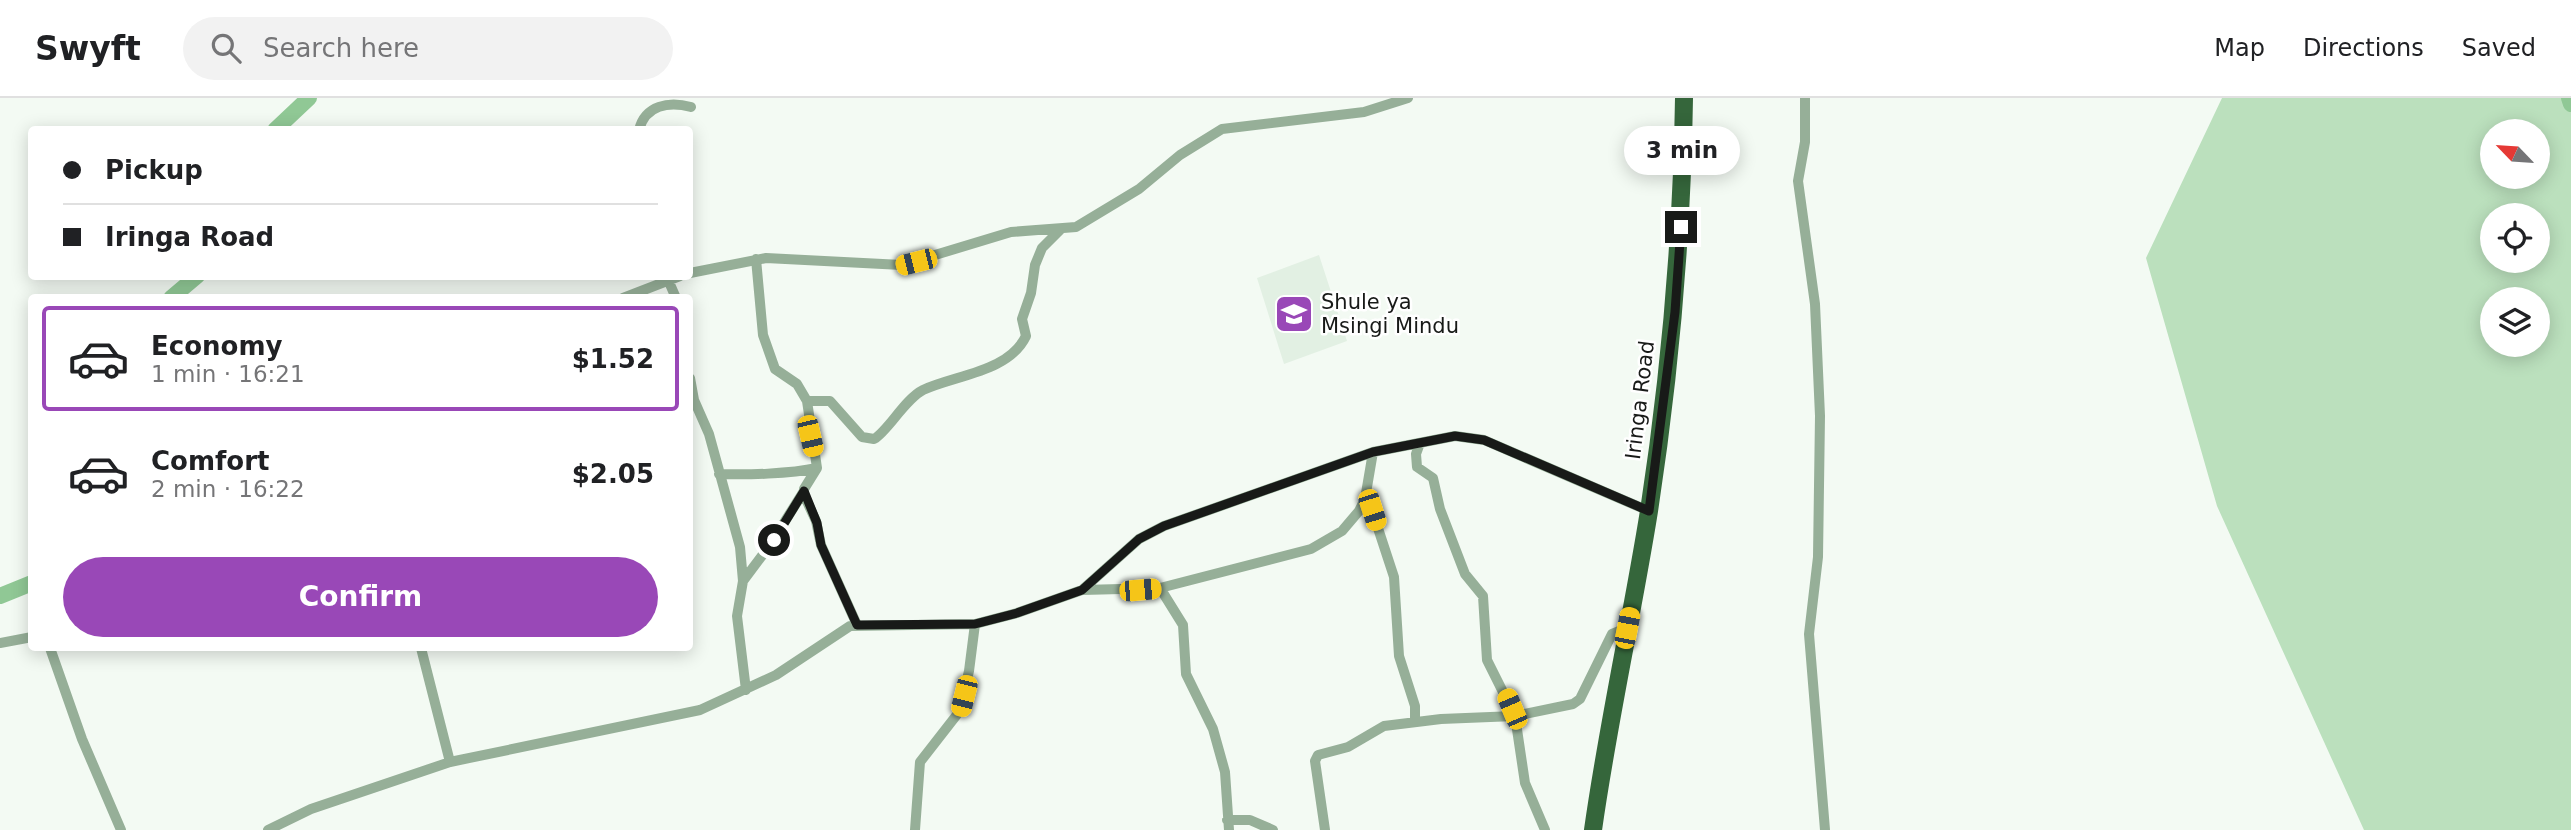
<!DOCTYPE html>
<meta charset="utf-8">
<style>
body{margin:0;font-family:"DejaVu Sans",sans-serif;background:#f2f2f2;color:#202124;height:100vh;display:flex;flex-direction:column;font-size:26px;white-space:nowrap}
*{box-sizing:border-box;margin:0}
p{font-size:23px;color:#757577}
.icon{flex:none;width:38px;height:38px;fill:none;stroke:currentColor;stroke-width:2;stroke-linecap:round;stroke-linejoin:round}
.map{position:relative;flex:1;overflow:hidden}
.panel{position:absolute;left:28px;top:196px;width:665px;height:357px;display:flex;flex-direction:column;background:#fff;border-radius:7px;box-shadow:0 4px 18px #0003}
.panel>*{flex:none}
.banner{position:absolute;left:28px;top:28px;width:665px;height:154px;border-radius:7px;box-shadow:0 4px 18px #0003;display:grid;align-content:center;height:154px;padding:0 35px;background:#fff}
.needle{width:46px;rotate:295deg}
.fabs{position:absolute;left:2480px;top:21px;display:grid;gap:14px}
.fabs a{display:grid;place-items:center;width:70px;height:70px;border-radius:50%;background:#fff;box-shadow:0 4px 18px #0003;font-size:35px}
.end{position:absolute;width:32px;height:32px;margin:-16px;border:9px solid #181a18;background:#fff;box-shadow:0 0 0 4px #fff}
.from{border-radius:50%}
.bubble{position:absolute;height:49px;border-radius:24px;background:#fff;box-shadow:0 4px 18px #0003;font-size:23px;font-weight:600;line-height:49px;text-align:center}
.car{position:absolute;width:21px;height:42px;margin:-21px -10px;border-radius:9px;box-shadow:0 0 5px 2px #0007;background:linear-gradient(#f5c518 24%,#345 0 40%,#f5c518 0 76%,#345 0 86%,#f5c518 0)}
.banner b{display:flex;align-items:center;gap:24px;height:66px;font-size:26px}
.banner b+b{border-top:2px solid #e0e0e0}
.banner i{width:18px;height:18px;background:#202124}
ul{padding:12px 0 0;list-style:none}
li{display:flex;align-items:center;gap:21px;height:105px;margin:0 14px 10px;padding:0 21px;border:4px solid transparent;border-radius:7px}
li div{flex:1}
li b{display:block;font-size:26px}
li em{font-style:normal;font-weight:600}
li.current{border-color:#9948b7}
li>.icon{width:63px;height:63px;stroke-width:1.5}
.action{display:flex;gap:14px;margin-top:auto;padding:14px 35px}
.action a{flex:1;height:80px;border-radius:42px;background:#9948b7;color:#fff;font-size:28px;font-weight:600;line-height:80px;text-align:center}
header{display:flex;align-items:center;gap:42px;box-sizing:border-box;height:98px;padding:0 35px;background:#fff;border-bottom:2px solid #e0e0e0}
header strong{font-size:33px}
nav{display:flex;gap:38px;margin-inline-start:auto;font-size:24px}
.search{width:490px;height:63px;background:#f2f2f2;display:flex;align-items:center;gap:18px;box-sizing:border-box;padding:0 24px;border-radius:38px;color:#757577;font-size:26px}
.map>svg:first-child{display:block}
.built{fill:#e2f0e3}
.green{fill:#bbe0bd;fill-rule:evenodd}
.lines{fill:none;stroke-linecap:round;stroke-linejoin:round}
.river{stroke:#90c895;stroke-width:16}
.minor{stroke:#96af98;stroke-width:10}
.trunk{stroke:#35663b;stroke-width:18}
.route{stroke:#181a18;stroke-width:9}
.labels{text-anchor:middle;stroke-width:5;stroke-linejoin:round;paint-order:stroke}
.poi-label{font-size:21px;fill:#181a18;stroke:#fff;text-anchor:start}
.street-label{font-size:21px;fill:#181a18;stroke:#fff}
</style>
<header>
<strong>Swyft</strong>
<div class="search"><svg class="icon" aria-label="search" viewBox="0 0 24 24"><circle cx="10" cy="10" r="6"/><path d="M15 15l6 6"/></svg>Search here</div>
<nav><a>Map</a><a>Directions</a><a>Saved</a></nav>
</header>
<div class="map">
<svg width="2571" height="732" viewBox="0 0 2571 732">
<rect width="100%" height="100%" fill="#f3faf3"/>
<path class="built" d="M1319 157 1347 243 1284 266 1257 180Z"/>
<path class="green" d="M2222 0H2571V732H2364L2217 408 2146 160ZM2492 33H2538V79H2492ZM2492 117H2538V163H2492ZM2492 201H2538V247H2492Z"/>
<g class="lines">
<path class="river" d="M2569 0 2571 6
M275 32 309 0
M171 200 197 178
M0 498 32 485"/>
<path class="minor" d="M1805 0V44L1798 83 1815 206 1820 318 1818 459 1809 536 1825 732
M639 32C645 7 669 3 691 9
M756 161 763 237 775 271 797 286 807 303 817 370 804 391V397L816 423 821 447 857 527
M690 175 766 160 902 167 1011 134 1076 129 1139 91 1180 57 1222 31 1364 14 1408 0
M669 184 676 200
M623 200 680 178
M690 280 694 302 709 336 740 449 743 483 737 518 746 592
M807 303H830L862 339 874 341C888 333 905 301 923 292 955 277 1009 274 1026 238L1022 221 1031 195 1035 167 1042 150 1060 132
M1420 345 1416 356 1417 369 1433 380 1440 411 1465 476 1483 498 1487 562 1515 618 1525 685 1545 732
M719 376C746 377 790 376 817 370
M1365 401 1372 412 1394 479 1399 558 1415 608V624
M743 483 770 447 804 393
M1160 490 1183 527 1186 576 1213 631 1225 674 1229 732
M1082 492 1139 441 1164 428 1373 354 1455 338 1484 342 1649 413
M0 545 32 539
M50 550 82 641 121 732
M421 550 450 664
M1227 722H1250L1273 732
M268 732 311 711 450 664 700 612 776 577 850 528 975 526 1017 515 1082 492 1160 490 1311 451 1342 433 1359 413 1365 401 1373 354
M915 732 920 664 959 614 969 573 975 526
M1325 732 1315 663 1318 657 1348 649 1384 628 1441 621 1515 618 1573 606 1580 601 1612 536 1627 530"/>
<path class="trunk" d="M1593 732C1608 625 1632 519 1649 413 1670 276 1682 139 1684 0"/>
</g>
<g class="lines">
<path class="route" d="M774 442 804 393 817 425 821 447 857 527 975 526 1017 515 1082 492 1139 441 1164 428 1373 354 1455 338 1484 342 1649 413 1675 214 1681 129"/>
</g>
<defs>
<symbol id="school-square" viewBox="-11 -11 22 22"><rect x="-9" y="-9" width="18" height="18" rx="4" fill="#9948b7" stroke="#fff"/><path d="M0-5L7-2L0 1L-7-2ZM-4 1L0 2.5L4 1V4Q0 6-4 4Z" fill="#fff"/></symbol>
</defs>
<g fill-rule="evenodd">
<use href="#school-square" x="1272" y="194" width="44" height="44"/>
</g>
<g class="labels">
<g class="poi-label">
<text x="1321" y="211">Shule ya<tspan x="1321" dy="24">Msingi Mindu</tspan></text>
</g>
<g class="street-label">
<text transform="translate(1640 302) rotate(-83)" y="7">Iringa Road</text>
</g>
</g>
</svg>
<div class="fabs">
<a><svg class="needle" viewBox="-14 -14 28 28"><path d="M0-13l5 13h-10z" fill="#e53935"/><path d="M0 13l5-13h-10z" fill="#757577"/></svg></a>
<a><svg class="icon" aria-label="locate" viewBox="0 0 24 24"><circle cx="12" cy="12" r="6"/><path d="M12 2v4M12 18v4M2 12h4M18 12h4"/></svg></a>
<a><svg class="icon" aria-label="layers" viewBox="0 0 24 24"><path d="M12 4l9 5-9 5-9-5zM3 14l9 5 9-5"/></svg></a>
</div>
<i class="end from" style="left:774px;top:442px"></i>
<i class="end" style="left:1681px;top:129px"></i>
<div class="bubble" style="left:1624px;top:28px;width:116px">3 min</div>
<i class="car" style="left:916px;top:164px;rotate:256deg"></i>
<i class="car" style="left:810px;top:338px;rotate:167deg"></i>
<i class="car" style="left:1372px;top:412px;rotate:162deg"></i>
<i class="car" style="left:1140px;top:492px;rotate:85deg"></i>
<i class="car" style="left:1627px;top:530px;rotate:11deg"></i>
<i class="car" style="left:964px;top:598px;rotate:194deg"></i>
<i class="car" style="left:1512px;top:611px;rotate:337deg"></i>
<div class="banner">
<b><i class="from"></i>Pickup</b>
<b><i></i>Iringa Road</b>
</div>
<section class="panel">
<ul>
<li class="current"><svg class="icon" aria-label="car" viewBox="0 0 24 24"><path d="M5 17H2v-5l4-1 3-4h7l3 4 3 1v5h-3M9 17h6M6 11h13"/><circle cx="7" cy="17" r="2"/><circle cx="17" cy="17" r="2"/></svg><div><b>Economy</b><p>1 min · 16:21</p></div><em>$1.52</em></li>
<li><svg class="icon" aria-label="car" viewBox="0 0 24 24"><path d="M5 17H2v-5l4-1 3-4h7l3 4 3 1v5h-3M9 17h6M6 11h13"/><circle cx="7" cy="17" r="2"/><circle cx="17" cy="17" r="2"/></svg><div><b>Comfort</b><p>2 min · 16:22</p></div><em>$2.05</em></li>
</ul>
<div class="action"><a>Confirm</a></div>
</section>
</div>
